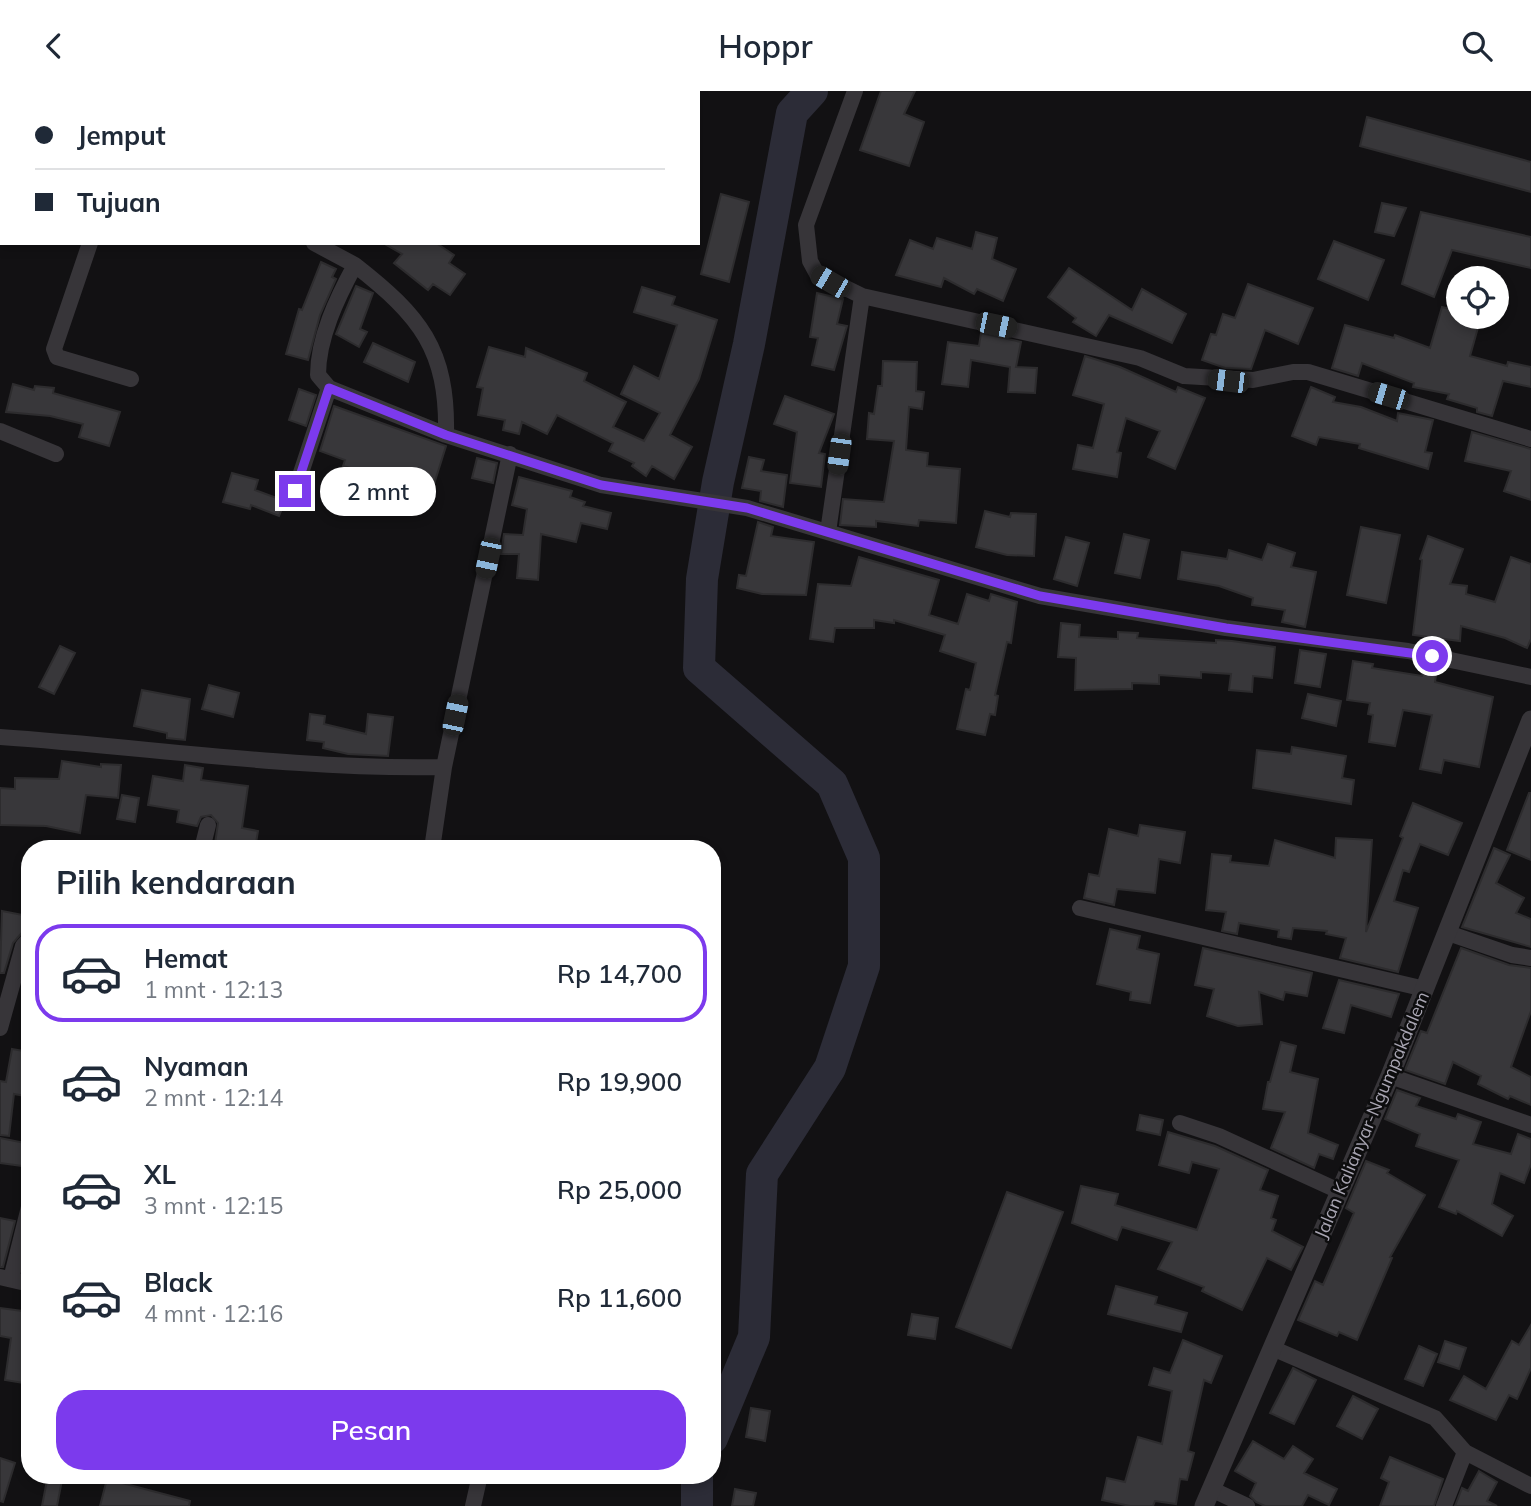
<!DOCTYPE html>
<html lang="id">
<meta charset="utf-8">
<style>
body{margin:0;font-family:Mulish,sans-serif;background:#f2f2f3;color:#1f2937;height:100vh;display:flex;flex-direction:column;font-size:26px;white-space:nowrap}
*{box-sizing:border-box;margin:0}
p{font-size:23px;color:#747a83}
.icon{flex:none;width:38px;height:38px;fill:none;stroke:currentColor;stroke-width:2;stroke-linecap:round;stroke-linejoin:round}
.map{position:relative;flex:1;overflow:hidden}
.side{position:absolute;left:21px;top:749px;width:700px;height:644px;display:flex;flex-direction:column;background:#fff;border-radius:28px;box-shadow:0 4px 10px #0003}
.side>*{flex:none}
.banner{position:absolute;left:0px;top:0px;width:700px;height:154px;box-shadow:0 4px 10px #0003;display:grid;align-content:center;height:154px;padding:0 35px;background:#fff}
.controls{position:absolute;left:1446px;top:175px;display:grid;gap:14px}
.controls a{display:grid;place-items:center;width:63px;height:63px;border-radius:50%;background:#fff;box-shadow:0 4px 10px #0003;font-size:35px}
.end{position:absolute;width:32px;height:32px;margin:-16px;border:9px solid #7c3aed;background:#fff;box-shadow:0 0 0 4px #fff}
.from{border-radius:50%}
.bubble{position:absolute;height:49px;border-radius:24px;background:#fff;box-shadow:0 4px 10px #0003;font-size:23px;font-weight:600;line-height:49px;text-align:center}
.car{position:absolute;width:21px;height:42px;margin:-21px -10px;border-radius:9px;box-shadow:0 0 5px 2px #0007;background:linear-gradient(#222 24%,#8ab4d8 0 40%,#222 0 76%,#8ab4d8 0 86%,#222 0)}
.banner b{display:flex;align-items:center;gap:24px;height:66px;font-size:26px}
.banner b+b{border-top:2px solid #e0e1e3}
.banner i{width:18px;height:18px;background:#1f2937}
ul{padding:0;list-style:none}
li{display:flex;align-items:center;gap:21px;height:98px;margin:0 14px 10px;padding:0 21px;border:4px solid transparent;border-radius:28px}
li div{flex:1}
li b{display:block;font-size:26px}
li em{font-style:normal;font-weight:600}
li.current{border-color:#7c3aed}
li>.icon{width:63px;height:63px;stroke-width:1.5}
h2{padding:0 35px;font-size:32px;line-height:84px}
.primary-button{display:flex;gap:14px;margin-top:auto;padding:14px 35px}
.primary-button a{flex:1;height:80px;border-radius:28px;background:#7c3aed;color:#fff;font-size:28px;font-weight:600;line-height:80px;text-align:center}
header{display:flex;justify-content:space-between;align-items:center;height:91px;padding:0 35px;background:#fff;font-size:32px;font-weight:600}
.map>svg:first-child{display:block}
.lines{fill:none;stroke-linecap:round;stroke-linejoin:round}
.river{stroke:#2c2c37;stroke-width:32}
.building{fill:#38373a;stroke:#2d2c2e;stroke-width:2}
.minor{stroke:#373539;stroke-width:16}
.tertiary{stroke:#373539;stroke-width:19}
.route{stroke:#7c3aed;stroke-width:9}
.labels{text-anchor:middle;stroke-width:5;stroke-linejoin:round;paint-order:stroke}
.street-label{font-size:18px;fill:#a8a5b2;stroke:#0d0d0e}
</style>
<header><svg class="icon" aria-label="back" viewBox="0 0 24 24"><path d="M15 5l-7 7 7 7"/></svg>Hoppr<svg class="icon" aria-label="search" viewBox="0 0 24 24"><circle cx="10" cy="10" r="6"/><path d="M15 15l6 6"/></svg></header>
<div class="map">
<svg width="1531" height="1415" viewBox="0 0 1531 1415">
<rect width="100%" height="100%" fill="#121113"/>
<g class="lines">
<path class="river" d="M712 1347 754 1246 762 1083 830 977 864 875V767L832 693 699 577 702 488 718 391 749 253 792 22 812 0
M697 1384V1415"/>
</g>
<path class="building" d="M881 0H915L904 23 924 31 909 75 860 59Z
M1367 26 1531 71V101L1360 55Z
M721 103 749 111 729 191 701 183Z
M1382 112 1406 117 1394 145 1375 141Z
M1421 121 1531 146V177L1452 159 1434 206 1402 193Z
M976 141 997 147 992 168 1016 178 1003 210 977 198 974 203 944 187 941 196 896 184 910 149 933 158 937 147 972 158Z
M1334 150 1384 169 1368 209 1318 188Z
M383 152H436L454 164 449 172 465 183 450 204 433 193 428 199 394 172 402 163Z
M321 171 336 178 332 186 336 188 320 224 308 269 286 263 299 218 302 219Z
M1069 177 1132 219 1142 198 1186 223 1172 252 1109 224 1096 245 1073 231 1076 227 1048 206Z
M1248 193 1313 217 1298 253 1265 239 1251 278 1225 277 1202 269 1211 243 1216 244 1223 223 1235 227Z
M356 195 373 202 360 238 367 241 359 256 336 243Z
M642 196 675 206 672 214 717 229 699 288 670 344 692 356 674 388 652 375 646 385 632 375 634 372 609 360 613 352 557 324 547 343 522 331 519 343 503 339 505 329 478 324 483 297 477 296 489 256 525 266 526 257 587 282 584 290 626 311 613 336 644 350 660 322 621 303 634 275 659 288 677 234 634 221Z
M817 202 843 208 837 233 847 235 834 279 812 274 818 247 810 246Z
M1442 216 1458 220V226H1481L1470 265 1507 275 1508 271 1531 276V296L1503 290 1492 325 1477 321V317L1447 308 1449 303 1413 296 1414 292 1362 272 1358 285 1332 277 1345 234 1394 247 1395 244 1430 257Z
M981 242 1021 251 1016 276 1037 277 1035 302 1008 301 1010 276 971 269 968 296 942 293 948 251 979 255Z
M373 252 415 271 408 291 364 271Z
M1085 265 1120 276 1176 301 1178 296 1205 307 1175 378 1148 366 1160 340 1126 327 1117 361 1121 362 1117 386 1073 378 1078 354 1093 357 1104 313 1073 304Z
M883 270 917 271 916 300 924 301 922 318 909 316 906 359 928 362 927 375 960 378 956 432 919 429 918 435 876 430V436L840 434 843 408 884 411 894 350 867 348 869 322 874 323 878 295H882Z
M13 293 34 299 35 295 54 297 53 302 120 321 109 355 79 346 83 333 50 325 6 321Z
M1311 296 1335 306 1333 311 1361 316 1397 330 1398 322 1433 329 1425 361 1432 362 1428 378 1359 357 1360 353 1319 346 1316 354 1292 345Z
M299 298 316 304 306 335 289 329Z
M785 305 834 323 819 362 825 363 821 396 790 392 797 341 774 333Z
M334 315 446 355 430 406 400 397 390 422 375 415 387 387 343 375 345 369 320 360Z
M1472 341 1531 358V409L1504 400 1511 380 1465 370Z
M749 366 764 369 761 380 787 384 783 416 760 410 761 400 742 397Z
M477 367 497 372 493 392 472 387Z
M232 382 258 389 255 399 285 410 279 425 251 414 250 418 223 411Z
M519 386 572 400 570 406 585 411 583 415 611 422 607 438 581 432 576 451 541 443 538 489 517 487 519 463H501L504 443 523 444 527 418 512 414Z
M985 420 1010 426 1011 422 1036 423 1034 465 1007 464 976 456Z
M758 431 773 436 771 445 814 451 806 504 762 503 737 497 739 484 746 485Z
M1361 436 1400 444 1386 512 1347 504Z
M1124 443 1149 449 1140 487 1115 482Z
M1428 445 1463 458 1450 493 1467 495 1466 503 1495 511 1511 466 1531 473V548L1527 557 1505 547 1461 535 1460 550 1413 544 1422 469 1420 468Z
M1066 446 1089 452 1077 495 1054 488Z
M1268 453 1295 462 1291 476 1316 481 1305 536 1282 531 1285 519 1252 514 1253 507 1219 495 1178 488 1182 461 1227 468 1229 459 1262 469Z
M859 466 939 489 929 524 958 533 967 503 989 510 991 503 1017 511 1011 552 1007 551 995 604 998 605 995 624 990 623 985 644 957 638 966 598 970 599 976 572 940 560 945 544 894 529V532L874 529V537H835L833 551 810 548 818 493 851 495Z
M1061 532 1080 534 1079 546 1118 548V541L1138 542 1137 547 1216 552V549L1232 550 1275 556 1272 587 1253 585 1252 601 1229 599 1231 583 1201 581V587L1159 584V593L1132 592V598L1075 599 1076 567 1058 566Z
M60 555 75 562 54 603 39 596Z
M1300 559 1326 563 1320 596 1295 592Z
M1353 570 1373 573 1372 577 1422 585 1423 582 1436 584 1435 591 1493 606 1479 676 1444 669 1441 682 1420 678 1432 624 1403 619 1395 655 1369 651 1373 624 1368 623 1370 612 1347 609Z
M209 594 239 602 233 626 202 618Z
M142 599 190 608 185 649 167 647V642L134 635Z
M1308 603 1341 610 1336 635 1302 627Z
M310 623 325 625 324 633 366 643 368 623 393 626 388 665 348 663 323 657 324 651 307 649Z
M1292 656 1346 665 1342 687 1354 689 1351 713 1253 697 1257 659 1291 663Z
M62 670 101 676V673L121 674 118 707 86 704 80 742 46 735 0 734V697L15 698V687L59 688Z
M185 674 203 677 201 689 248 695 242 737 258 740 255 758H222L223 754 215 753 218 732 211 724 201 726 197 735 177 731 179 719 148 714 153 685 183 690Z
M1529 702H1531V769L1507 759Z
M122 704 139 707 135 731 117 728Z
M1413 712 1462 732 1448 764 1420 753 1409 781 1403 779 1394 810 1418 817 1398 881 1340 867 1346 847 1326 843 1327 840 1293 837 1291 848 1278 846 1279 839 1239 832 1237 843 1222 840 1226 821 1206 819 1212 763 1231 765 1230 771 1269 775 1275 749 1335 767 1336 747 1372 749 1366 841 1403 747 1400 745Z
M1140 734 1185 741 1180 772 1159 768 1155 802 1117 798 1114 814 1084 807 1089 783 1099 785 1109 738 1138 745Z
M1494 757 1510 764 1496 792 1524 807 1516 822 1531 828V856L1462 836Z
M2 820 28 825 26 837 13 852 4 882H0Z
M1110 838 1140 845 1137 858 1159 863 1150 912 1130 909 1131 901 1097 893Z
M1203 857 1312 882 1307 905 1285 901 1283 909 1259 901 1262 933 1238 935 1207 925 1214 898 1195 894Z
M1461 857 1509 874 1531 877V920L1511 976 1531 986V1014L1510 1005 1508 1008 1478 993 1481 985 1453 971 1445 993 1405 979 1421 940 1427 942Z
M1339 889 1399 903 1391 926 1351 914 1344 942 1323 937Z
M1281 951 1296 955 1290 981 1318 988 1308 1042 1338 1054 1333 1068 1319 1063 1314 1077 1271 1057 1285 1021 1263 1018 1268 991H1270Z
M12 958 30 961V980L25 1005 14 1003 9 1045 0 1044V990L6 991Z
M1397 999 1420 1007 1416 1015 1456 1028 1458 1023 1481 1031 1473 1053 1511 1063 1518 1043 1531 1048V1073L1524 1092 1500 1082 1492 1113 1513 1125 1502 1145 1457 1120 1456 1123 1439 1116 1459 1069 1416 1055 1420 1043 1385 1028Z
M1140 1024 1163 1029 1160 1044 1137 1039Z
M1168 1041 1215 1055 1268 1079 1260 1099 1278 1105 1271 1127 1276 1129 1272 1140 1303 1156 1291 1179 1267 1167 1242 1219 1202 1200 1204 1196 1158 1178 1172 1151 1122 1136 1117 1149 1072 1132 1081 1095 1118 1103 1115 1114 1197 1139 1219 1078 1192 1071 1189 1082 1159 1074Z
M0 1047 30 1053V1076L0 1072Z
M1366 1070 1389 1079 1387 1082 1425 1104 1390 1166 1392 1167 1357 1249 1339 1241 1337 1245 1298 1229 1315 1190 1323 1194 1354 1122 1346 1117Z
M1007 1101 1063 1121 1011 1257 956 1236Z
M0 1127 15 1130 3 1176H0Z
M1116 1195 1157 1206 1155 1213 1187 1222 1181 1241 1108 1223Z
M0 1217 30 1221V1293L5 1289 11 1247 0 1245Z
M912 1223 938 1227 935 1248 908 1244Z
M1531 1234V1277L1517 1308 1509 1304 1496 1329 1450 1309 1464 1285 1486 1298 1512 1250 1519 1254Z
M1183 1249 1222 1265 1211 1292 1204 1289 1188 1360 1194 1362 1187 1389 1180 1388 1176 1413 1155 1410 1153 1415H1130L1102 1409 1107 1387 1125 1391 1138 1346 1162 1353 1172 1300 1149 1294 1154 1277 1170 1282Z
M1445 1250 1466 1257 1459 1278 1438 1271Z
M1419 1255 1437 1263 1423 1295 1405 1288Z
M1293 1277 1316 1289 1294 1333 1270 1322Z
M1353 1305 1378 1318 1362 1348 1337 1335Z
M751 1317 770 1320 765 1350 746 1346Z
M1253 1350 1284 1368 1293 1355 1313 1368 1304 1382 1337 1398 1329 1414 1308 1404 1302 1415H1265L1256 1411 1250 1405 1256 1392 1235 1380Z
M1390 1366 1443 1388 1434 1415H1380L1389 1391 1381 1387Z
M0 1367 15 1372 3 1411 0 1410Z
M1479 1380 1497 1391 1487 1410 1497 1415H1455L1462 1397 1468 1400Z
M48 1384H63L57 1415H42Z
M107 1388 190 1410 189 1415H100Z
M735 1398 756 1402 753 1415H732Z"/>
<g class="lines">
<path class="minor" d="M855 0 806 134 810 170 817 183 862 205 1140 267 1184 285 1253 289 1293 281H1308L1531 348
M0 40 2 41
M90 152 54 258 57 266 131 288
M314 152 355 174C337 207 318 247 318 284L329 297 446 344 601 394 747 417 1040 505 1226 537 1408 560 1531 586
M355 174C420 225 448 258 446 344
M0 340 56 363
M295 400 329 297
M828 441 862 205
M0 646C148 656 295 679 444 676
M202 758 208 734
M432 758 444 676 510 363
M1080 817 1425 898
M1448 842 1512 864 1531 867
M0 937 23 855 30 847
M1390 985 1531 1034
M1180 1032 1219 1045 1339 1100
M0 1186 30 1193
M11 1188 30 1112
M1272 1257 1435 1327 1465 1361 1531 1395
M1211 1398 1247 1415
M473 1415 480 1384
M1444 1415 1465 1361"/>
<path class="tertiary" d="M1204 1415 1390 985 1531 629"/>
</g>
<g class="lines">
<path class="route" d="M295 400 329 297 446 344 601 394 747 417 1040 505 1226 537 1432 565"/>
</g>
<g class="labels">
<g class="street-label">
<text transform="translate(1372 1024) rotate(-67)" y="6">Jalan Kalianyar-Ngumpakdalem</text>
</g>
</g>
</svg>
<div class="controls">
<a><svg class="icon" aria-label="locate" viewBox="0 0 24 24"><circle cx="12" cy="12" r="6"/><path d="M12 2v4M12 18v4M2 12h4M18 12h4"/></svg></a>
</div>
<i class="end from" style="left:1432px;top:565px"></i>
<i class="end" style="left:295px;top:400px"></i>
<div class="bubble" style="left:320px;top:376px;width:116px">2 mnt</div>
<i class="car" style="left:830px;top:191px;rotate:300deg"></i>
<i class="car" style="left:996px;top:234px;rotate:102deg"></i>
<i class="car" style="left:1228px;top:290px;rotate:277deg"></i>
<i class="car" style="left:1388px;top:305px;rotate:287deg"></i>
<i class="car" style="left:839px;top:363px;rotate:188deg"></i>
<i class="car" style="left:488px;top:467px;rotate:192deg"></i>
<i class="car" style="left:455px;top:624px;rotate:12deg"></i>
<div class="banner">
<b><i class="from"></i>Jemput</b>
<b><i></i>Tujuan</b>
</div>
<section class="side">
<h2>Pilih kendaraan</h2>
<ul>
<li class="current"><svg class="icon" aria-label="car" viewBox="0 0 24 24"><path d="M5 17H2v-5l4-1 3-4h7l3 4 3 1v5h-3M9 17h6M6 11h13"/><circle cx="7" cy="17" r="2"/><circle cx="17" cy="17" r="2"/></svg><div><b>Hemat</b><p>1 mnt · 12:13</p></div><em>Rp 14,700</em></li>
<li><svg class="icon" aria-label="car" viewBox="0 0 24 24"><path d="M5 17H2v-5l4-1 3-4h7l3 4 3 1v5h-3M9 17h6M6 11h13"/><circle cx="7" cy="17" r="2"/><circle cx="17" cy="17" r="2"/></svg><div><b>Nyaman</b><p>2 mnt · 12:14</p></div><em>Rp 19,900</em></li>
<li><svg class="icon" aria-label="car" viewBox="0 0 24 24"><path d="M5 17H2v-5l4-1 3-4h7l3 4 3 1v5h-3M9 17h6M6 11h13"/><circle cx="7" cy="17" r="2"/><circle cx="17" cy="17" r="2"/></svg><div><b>XL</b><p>3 mnt · 12:15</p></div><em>Rp 25,000</em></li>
<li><svg class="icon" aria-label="car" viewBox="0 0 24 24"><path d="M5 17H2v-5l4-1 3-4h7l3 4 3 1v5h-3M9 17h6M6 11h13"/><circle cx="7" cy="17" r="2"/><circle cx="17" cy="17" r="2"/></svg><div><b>Black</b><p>4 mnt · 12:16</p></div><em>Rp 11,600</em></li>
</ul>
<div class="primary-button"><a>Pesan</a></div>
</section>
</div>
